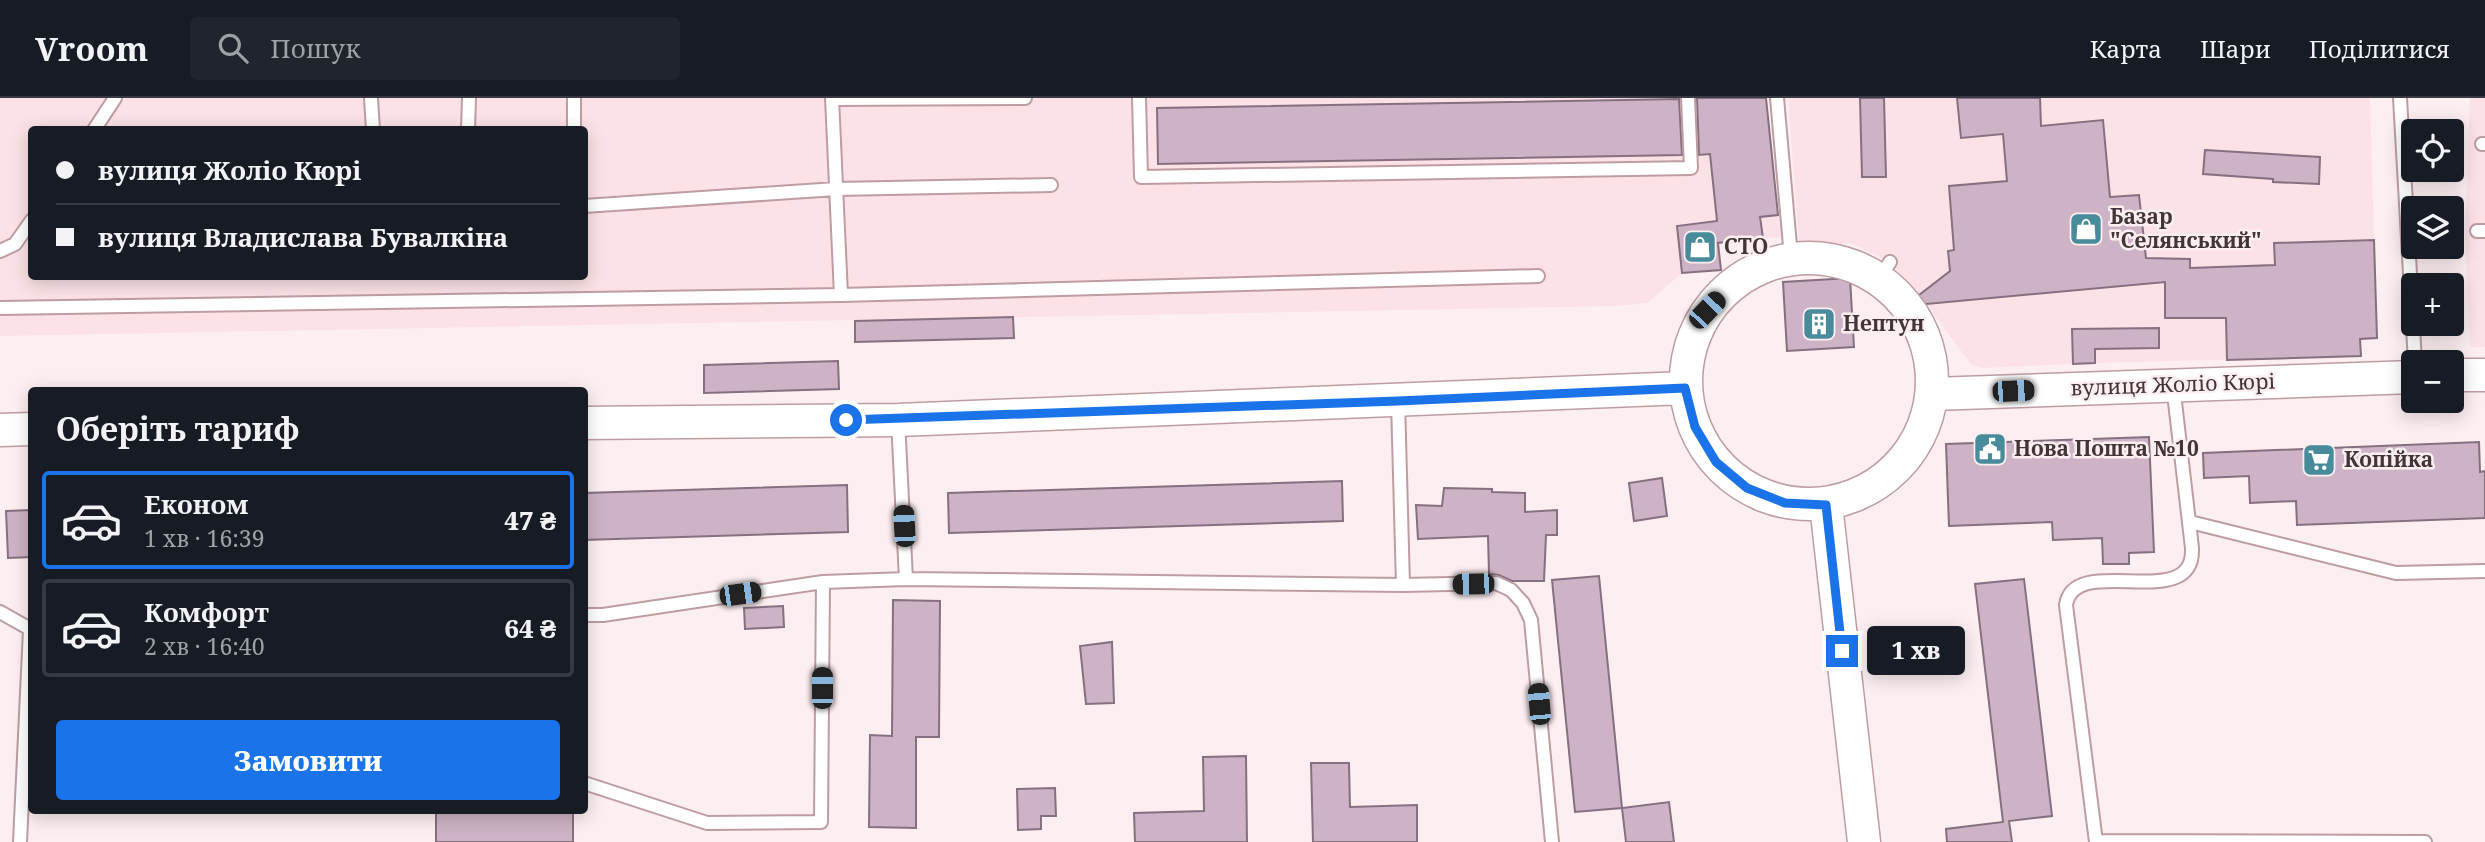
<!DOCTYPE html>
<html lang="uk">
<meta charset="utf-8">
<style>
body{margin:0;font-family:"Noto Serif",serif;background:#20242c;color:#f1f3f6;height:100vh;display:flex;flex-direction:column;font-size:26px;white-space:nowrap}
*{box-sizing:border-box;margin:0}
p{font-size:23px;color:#9ea1a6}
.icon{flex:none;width:38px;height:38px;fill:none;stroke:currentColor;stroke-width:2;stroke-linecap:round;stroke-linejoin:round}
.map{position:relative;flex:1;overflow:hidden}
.details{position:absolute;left:28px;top:289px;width:560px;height:427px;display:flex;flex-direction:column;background:#171b24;border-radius:7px;box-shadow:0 4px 18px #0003}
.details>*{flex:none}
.guide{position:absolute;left:28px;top:28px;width:560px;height:154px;border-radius:7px;box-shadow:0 4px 18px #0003;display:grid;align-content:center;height:154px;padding:0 28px;background:#171b24}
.tools{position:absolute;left:2401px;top:21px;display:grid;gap:14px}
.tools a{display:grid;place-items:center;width:63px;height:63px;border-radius:7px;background:#171b24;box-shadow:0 4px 18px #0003;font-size:35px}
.end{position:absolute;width:32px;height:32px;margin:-16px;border:9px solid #1a73e8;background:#fff;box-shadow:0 0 0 4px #fff}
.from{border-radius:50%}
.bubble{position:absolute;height:49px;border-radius:7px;background:#171b24;box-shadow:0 4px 18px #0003;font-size:23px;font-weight:800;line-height:49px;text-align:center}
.car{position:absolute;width:21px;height:42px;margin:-21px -10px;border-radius:9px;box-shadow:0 0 5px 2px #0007;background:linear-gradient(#222 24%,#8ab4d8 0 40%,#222 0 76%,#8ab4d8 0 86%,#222 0)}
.guide b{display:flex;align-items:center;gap:24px;height:66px;font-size:26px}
.guide b+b{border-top:2px solid #363941}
.guide i{width:18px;height:18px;background:#f1f3f6}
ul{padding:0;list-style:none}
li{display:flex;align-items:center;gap:21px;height:98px;margin:0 14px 10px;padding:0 14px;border:4px solid #363941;border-radius:7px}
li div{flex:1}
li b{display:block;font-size:26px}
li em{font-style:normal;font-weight:800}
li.current{border-color:#1a73e8}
li>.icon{width:63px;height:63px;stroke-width:1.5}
h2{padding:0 28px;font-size:32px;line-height:84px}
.action{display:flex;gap:14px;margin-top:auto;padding:14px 28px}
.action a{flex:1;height:80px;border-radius:7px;background:#1a73e8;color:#fff;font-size:28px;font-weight:800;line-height:80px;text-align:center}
header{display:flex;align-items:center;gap:42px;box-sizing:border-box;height:98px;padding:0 35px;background:#171b24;border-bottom:2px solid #363941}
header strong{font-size:33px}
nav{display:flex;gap:38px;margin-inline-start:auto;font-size:24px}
.search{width:490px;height:63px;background:#20242c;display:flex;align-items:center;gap:18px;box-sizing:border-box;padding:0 24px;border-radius:7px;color:#9ea1a6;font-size:26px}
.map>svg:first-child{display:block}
.built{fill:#fce2e6;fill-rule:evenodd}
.building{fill:#cdb3c5;stroke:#866f7f;stroke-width:2}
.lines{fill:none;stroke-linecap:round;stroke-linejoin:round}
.service-casing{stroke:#bd9da2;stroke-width:16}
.tertiary-casing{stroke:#bd9da2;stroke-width:35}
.service{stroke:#fff;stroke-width:12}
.tertiary{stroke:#fff;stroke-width:32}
.route{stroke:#1a73e8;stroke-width:9}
.labels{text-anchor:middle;stroke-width:5;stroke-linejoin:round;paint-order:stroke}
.poi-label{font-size:21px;font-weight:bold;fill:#423537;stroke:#fdeff1;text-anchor:start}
.street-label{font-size:21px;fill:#423537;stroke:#fdeff1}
</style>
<header>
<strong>Vroom</strong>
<div class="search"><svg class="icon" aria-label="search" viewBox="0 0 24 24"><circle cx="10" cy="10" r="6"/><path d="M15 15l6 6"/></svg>Пошук</div>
<nav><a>Карта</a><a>Шари</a><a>Поділитися</a></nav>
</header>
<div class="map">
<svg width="2485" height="744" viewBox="0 0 2485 744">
<rect width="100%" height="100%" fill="#fdeff1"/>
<path class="built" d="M0 0H1766L1781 139 1743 142 1740 121 1678 128 1682 175 1647 205 1616 208 0 238ZM32 32H584V178H32Z
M1788 0H2370L2377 240 2360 241 2361 258 2095 265 1981 270 1971 266 1919 197 1890 164 1853 146 1799 143Z
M2470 0H2485V249H2470L2465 136Z"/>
<path class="building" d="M1697 0H1766L1778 117 1760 119 1763 140 1718 145 1721 172 1682 175 1677 128 1717 123 1710 56 1699 57Z
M1860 0H1884L1886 79H1862Z
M1957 0H2040L2041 28 2103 22 2110 99 2139 97 2146 160 2190 161V170L2275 167 2274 145 2374 142 2377 240 2360 241 2361 258 2227 262 2226 220H2165V184L1905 208 1950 173 1948 153 1954 152 1949 88 2007 83 2003 36 1961 40Z
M1679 1 1682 57 1158 66 1157 10Z
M2205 52 2320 59 2319 86 2273 84V81L2203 76Z
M1850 180 1854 249 1787 253 1783 184Z
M1013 219 1014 240 855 244V223Z
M2159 230V250L2095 251V265L2073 266 2072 231Z
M838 263 839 291 704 295V267Z
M2149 339 2154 454 2129 455V466H2103L2102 440 2053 442 2052 424 1949 428 1946 346Z
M2479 344 2480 374 2485 373V420L2297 427 2296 403 2250 405 2249 378 2204 380 2203 355Z
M1662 380 1667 418 1634 423 1629 385Z
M1342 383 1343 423 949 435 948 395Z
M847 387 848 434 584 442V395Z
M1444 390 1492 391V394L1525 395V414L1557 412V437H1546L1544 483H1512L1499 477 1489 476 1488 438 1418 441 1416 407 1442 408Z
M32 412V459L8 460 6 413Z
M1599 478 1622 710 1575 714 1552 482Z
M2024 481 2052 718 2009 723 2012 744H1947L1946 731 2003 724 1975 486Z
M893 502 940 503 939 639H916V730L869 729 870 637 892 638Z
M783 508 784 529 745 531 744 510Z
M1112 544 1114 605 1086 606 1080 548Z
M1246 658 1247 744H1135L1134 715 1204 713 1203 659Z
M1311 665H1349L1350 709 1417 707V744H1313Z
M1055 690 1056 718H1041V731L1018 732 1017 691Z
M1669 704 1674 744H1626L1622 710Z
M436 712H573V744H436Z"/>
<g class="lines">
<defs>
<path id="service" d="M371 0 373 32
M832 0 841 197
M1139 0 1141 79 1691 70 1688 0
M1777 0 1791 159
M2400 0 2415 264
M832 1 1025 0
M94 32 115 0
M468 32 469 0
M574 32V0
M2482 46H2485
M584 108 836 91 1051 87
M2477 133H2485
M0 153 15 146 32 122
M1878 181 1890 164
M0 210 841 197 1538 178
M1398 303 1403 487
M898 322 906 481
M2190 424 2396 475 2485 473
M0 514 32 532
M584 517H603L823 484 906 481 1403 487 1496 485 1511 492 1523 505 1531 522 1552 744
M584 685 707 725 821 724 823 484
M2096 743 2425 744
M20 744 30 532
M2096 744 2066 507C2074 453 2195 517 2192 450L2173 287"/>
<path id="tertiary" d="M1686 283a123 123 0 1 1 246 0a123 123 0 1 1-246 0Z
M2452 277H2485
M1933 296 2413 279
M584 325 898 322 1685 290
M0 332 32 331
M1826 407 1864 744"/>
</defs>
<use href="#service" class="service-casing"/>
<use href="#tertiary" class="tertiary-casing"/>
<use href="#service" class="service"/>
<use href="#tertiary" class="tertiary"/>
</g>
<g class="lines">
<path class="route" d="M846 322 1398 303 1685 290 1695 329 1716 364 1747 390 1785 405 1826 407 1842 553"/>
</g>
<defs>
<symbol id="shop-square" viewBox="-11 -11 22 22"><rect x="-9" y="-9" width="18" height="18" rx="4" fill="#488b9b" stroke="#fdeff1"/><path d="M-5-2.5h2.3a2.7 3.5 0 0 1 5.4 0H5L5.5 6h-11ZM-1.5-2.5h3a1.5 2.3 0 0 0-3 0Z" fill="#fff"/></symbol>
<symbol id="building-square" viewBox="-11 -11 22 22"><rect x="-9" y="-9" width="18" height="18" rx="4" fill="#488b9b" stroke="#fdeff1"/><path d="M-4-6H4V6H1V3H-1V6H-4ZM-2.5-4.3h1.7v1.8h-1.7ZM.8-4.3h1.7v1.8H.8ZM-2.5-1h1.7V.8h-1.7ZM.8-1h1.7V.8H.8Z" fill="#fff"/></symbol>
<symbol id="civic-square" viewBox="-11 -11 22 22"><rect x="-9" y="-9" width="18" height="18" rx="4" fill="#488b9b" stroke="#fdeff1"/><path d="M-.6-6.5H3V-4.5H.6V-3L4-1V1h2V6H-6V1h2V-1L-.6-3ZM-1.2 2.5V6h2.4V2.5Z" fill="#fff"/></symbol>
<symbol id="supermarket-square" viewBox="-11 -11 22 22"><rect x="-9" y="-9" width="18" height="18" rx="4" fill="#488b9b" stroke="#fdeff1"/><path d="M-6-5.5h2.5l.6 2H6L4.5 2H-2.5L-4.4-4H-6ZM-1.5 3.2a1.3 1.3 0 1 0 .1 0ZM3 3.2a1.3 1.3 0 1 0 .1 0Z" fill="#fff"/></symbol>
</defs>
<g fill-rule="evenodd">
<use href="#shop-square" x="2067" y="112" width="38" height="38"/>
<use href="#shop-square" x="1681" y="130" width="38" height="38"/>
<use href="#building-square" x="1800" y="207" width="38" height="38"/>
<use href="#civic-square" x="1971" y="332" width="38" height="38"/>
<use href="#supermarket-square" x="2300" y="343" width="38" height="38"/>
</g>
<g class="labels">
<g class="poi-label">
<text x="2110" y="126">Базар<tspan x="2110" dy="24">"Селянський"</tspan></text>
<text x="1724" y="156">СТО</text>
<text x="1843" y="233">Нептун</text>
<text x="2014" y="358">Нова Пошта №10</text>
<text x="2344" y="369">Копійка</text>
</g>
<g class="street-label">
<text transform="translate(2173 287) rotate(-2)" y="7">вулиця Жоліо Кюрі</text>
</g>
</g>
</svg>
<div class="tools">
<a><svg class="icon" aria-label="locate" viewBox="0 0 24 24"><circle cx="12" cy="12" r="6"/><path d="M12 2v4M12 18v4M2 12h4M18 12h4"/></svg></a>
<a><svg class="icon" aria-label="layers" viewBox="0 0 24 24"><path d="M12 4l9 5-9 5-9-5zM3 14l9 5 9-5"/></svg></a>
<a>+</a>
<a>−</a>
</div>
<i class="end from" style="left:846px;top:322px"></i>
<i class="end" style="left:1842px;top:553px"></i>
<div class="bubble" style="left:1867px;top:528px;width:98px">1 хв</div>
<i class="car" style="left:1707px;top:212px;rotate:44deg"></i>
<i class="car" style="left:2013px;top:293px;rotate:88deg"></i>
<i class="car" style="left:904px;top:428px;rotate:357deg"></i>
<i class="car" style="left:1473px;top:486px;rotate:269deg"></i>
<i class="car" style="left:740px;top:496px;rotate:82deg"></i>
<i class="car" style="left:822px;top:590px;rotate:0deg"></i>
<i class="car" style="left:1539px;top:606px;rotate:355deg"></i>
<div class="guide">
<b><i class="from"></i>вулиця Жоліо Кюрі</b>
<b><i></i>вулиця Владислава Бувалкіна</b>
</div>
<section class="details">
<h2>Оберіть тариф</h2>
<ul>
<li class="current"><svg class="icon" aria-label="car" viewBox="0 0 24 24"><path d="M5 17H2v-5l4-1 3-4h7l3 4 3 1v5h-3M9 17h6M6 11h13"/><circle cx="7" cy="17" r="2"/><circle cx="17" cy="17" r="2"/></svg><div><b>Економ</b><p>1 хв · 16:39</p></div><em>47 ₴</em></li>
<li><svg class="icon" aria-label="car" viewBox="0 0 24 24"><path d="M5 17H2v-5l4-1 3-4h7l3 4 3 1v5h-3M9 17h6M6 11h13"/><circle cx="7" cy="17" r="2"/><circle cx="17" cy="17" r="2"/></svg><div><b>Комфорт</b><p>2 хв · 16:40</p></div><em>64 ₴</em></li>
</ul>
<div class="action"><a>Замовити</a></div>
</section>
</div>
